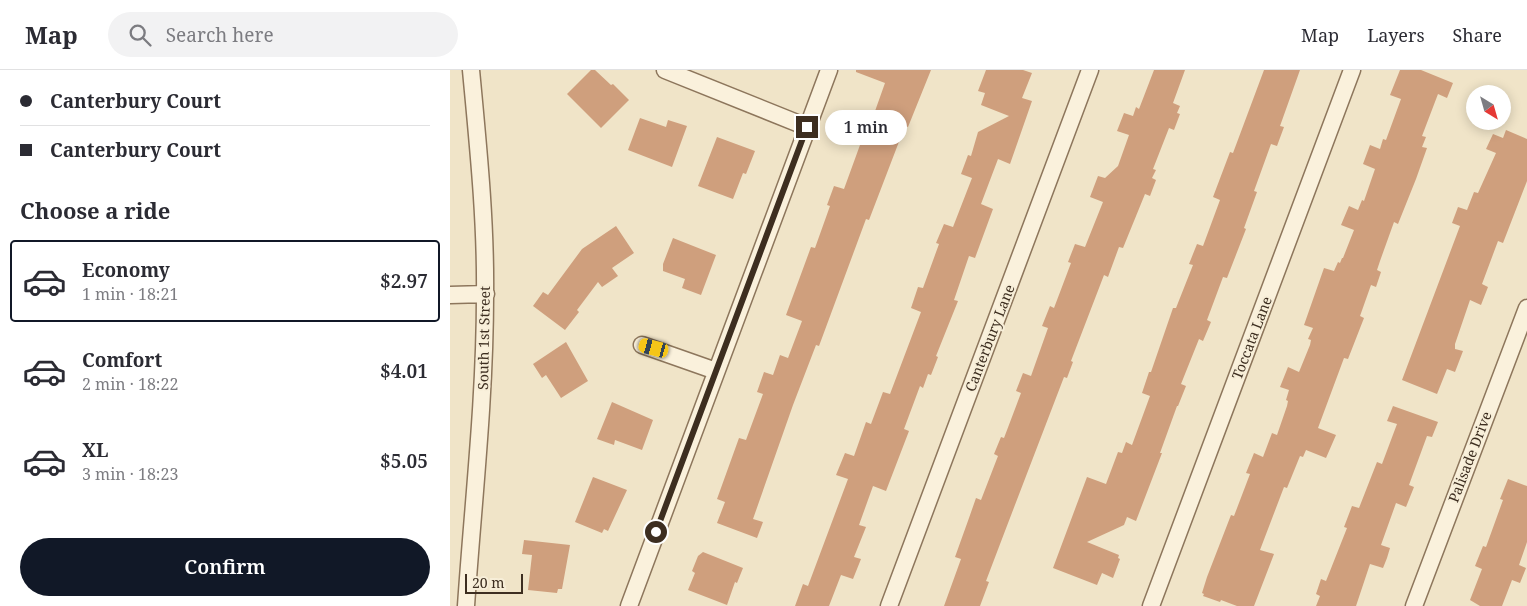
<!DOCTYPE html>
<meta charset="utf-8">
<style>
body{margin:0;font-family:"Noto Serif",serif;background:#f2f2f3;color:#2b2b33;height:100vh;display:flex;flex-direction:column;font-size:19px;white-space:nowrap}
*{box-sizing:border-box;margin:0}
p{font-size:16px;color:#7c7c81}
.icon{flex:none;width:28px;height:28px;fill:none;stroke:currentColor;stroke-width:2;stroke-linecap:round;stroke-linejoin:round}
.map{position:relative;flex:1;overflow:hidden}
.sheet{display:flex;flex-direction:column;background:#fff;width:450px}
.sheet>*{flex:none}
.guide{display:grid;align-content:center;height:110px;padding:0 20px;background:#fff}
.needle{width:32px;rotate:143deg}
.tools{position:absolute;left:1016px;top:15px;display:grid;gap:10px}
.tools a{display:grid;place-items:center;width:45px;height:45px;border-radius:50%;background:#fff;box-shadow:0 2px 12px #0003;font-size:25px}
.scale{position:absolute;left:15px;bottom:12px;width:58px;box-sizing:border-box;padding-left:5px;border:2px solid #3d2e20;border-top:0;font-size:14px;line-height:18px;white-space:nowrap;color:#3d2e20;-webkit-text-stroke:4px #f7eed8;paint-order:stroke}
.end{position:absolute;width:22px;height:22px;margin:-11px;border:6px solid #3d2e20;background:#fff;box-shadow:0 0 0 2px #fff}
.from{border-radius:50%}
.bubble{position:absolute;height:35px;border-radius:18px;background:#fff;box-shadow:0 2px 12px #0003;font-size:16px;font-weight:600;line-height:35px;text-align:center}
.car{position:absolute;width:15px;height:30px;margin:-15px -8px;border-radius:6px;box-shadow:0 0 4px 1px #0007;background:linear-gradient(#f5c518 24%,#345 0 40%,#f5c518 0 76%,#345 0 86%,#f5c518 0)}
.guide b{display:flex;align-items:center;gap:18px;height:48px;font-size:19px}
.guide b+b{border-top:1px solid #e1e1e2}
.guide i{width:12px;height:12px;background:#2b2b33}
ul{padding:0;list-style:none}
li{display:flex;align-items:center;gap:15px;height:82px;margin:0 10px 8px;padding:0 10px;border:2px solid transparent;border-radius:5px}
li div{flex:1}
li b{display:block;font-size:19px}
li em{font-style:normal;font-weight:600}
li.current{border-color:#111827}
li>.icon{width:45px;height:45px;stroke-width:1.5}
h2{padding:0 20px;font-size:22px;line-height:60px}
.action{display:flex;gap:10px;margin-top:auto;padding:10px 20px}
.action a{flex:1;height:58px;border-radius:30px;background:#111827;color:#fff;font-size:20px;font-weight:600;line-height:58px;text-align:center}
header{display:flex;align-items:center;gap:30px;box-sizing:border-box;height:70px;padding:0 25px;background:#fff;border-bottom:1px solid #e1e1e2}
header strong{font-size:24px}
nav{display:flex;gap:28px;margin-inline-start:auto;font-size:18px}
.search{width:350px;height:45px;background:#f2f2f3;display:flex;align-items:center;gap:12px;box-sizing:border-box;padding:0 18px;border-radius:28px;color:#7c7c81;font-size:19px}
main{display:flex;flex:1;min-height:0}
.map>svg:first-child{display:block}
.building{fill:#cf9f7d}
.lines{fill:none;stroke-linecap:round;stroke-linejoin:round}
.minor-casing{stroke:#8d765c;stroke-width:19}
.minor{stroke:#faf1dc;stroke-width:16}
.route{stroke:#3d2e20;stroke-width:6}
.labels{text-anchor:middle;stroke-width:4;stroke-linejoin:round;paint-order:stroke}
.street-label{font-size:14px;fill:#3d2e20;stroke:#f7eed8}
</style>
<header>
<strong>Map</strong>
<div class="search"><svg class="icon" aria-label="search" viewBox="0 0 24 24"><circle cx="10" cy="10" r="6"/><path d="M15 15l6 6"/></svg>Search here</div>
<nav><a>Map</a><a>Layers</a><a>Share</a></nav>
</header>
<main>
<section class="sheet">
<div class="guide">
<b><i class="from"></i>Canterbury Court</b>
<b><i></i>Canterbury Court</b>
</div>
<h2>Choose a ride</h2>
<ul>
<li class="current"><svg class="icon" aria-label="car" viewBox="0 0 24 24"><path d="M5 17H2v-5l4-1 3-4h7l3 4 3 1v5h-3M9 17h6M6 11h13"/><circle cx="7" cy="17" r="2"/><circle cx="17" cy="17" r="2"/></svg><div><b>Economy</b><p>1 min · 18:21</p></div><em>$2.97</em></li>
<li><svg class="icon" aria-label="car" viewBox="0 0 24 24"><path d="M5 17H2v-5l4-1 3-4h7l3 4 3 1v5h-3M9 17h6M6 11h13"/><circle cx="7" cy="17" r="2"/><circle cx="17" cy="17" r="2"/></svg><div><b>Comfort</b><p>2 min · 18:22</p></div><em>$4.01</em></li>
<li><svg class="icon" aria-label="car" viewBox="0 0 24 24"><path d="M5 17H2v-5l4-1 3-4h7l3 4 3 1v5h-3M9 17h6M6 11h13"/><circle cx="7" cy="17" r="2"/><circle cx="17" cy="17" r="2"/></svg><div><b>XL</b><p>3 min · 18:23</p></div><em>$5.05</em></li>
</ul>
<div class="action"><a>Confirm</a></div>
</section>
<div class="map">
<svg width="1077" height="536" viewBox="0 0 1077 536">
<rect width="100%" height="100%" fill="#f0e4c8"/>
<path class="building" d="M141 0H145L161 15 163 14 179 30 151 58 117 24Z
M406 0H481L458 57 455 56 419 150 416 149 369 276 366 275 343 335 303 449 313 452 307 468 267 453 275 432 267 429 289 368 296 370 313 324 307 322 314 302 323 305 330 285 338 288 352 251 336 245 361 177 365 178 380 136 377 135 384 116 394 119 410 75 402 72 409 54 419 58 435 13 406 2Z
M536 0H573L582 3 572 28 582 31 567 74 560 94 548 89 531 134 543 139 525 188 519 186 504 230 508 231 486 286 488 287 481 305 478 304 473 318 470 316 454 359 459 361 436 421 423 416 409 455 416 457 404 487 411 489 403 509 391 505 379 536H345L353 514 358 516 398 409 386 405 395 383 404 386 416 352 421 354 433 322 440 324 471 242 461 238 468 217 473 218 489 174 486 173 494 154 503 157 522 108 511 104 518 85 521 86 528 62 559 46 531 35 535 23 528 21Z
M704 0H735L723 33 730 36 727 43 730 44 724 60 719 58 703 99 706 100 702 108 706 110 700 126 695 124 673 178 669 177 658 207 654 205 621 291 623 292 617 308 614 307 555 461 536 511 539 512 530 536H494L511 489 505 487 519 448 526 428 531 430 548 386 544 384 551 367 554 368 571 323 566 321 573 303 581 306 598 258 592 256 600 236 604 238 621 193 618 192 625 174 635 177 653 132 640 127 648 106 655 108 668 96 679 65 667 61 674 43 683 46 686 37 689 39Z
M814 0H850L830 56 834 57 827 76 821 74 804 121 807 122 794 158 796 159 777 208 773 207 757 250 761 252 753 271 749 269 731 314 736 316 728 336H727L710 383H712L686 451 677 447 674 455 637 472 669 485 668 488 670 489 663 508 652 503 647 515 603 498 637 407 656 414 668 382 672 383 676 372 682 375 700 326 692 323 699 302H701L723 238H726L743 195 739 194 747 174 753 176 770 130 763 127 780 82 783 83Z
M950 0H971L1003 13 997 28 988 24 972 66 976 67 972 77 977 78 966 109 948 154 944 152 930 191 927 200 931 202 926 217 921 215 910 246 914 248 898 289 894 288 868 358 886 365 876 388 856 380 853 387 850 386 837 418 834 417 810 480 824 484 804 536H787L771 530 770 532 753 526 754 524 752 523 757 507 781 445 784 446 800 404 796 403 804 383 813 387 822 363 827 365 837 336 838 331 836 330 839 320 830 317 838 297 849 302 860 275 861 270 858 269 863 258 854 255 874 198 884 201 888 192 890 193 892 188H893L904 160 891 155 899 136 908 140 912 130 914 131 925 99 913 94 920 75 930 79 933 69 936 70 951 29 940 25Z
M190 48 216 57 218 50 237 56 222 97 178 80Z
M1056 60 1077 69V111L1053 173 1048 171 1032 214 1038 217 1031 235 1020 230 1005 274V279L1013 281 1005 302 997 299 987 324 952 310 1010 156 1002 153 1008 137 1017 140 1024 122 1028 123 1046 83 1036 79 1043 64 1053 68Z
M267 67 305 81 296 104 293 103 283 129 248 116Z
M166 156 184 183 162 198 168 206 152 217 148 212 127 240 129 242 115 260 83 236 93 222 98 225 132 179Z
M223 168 266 185 251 225 232 218 235 209 213 201V194Z
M116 272 138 311 111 328 96 305 92 308 83 294Z
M162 332 203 350 192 380 165 370 164 375 147 369Z
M943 336 988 352 982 367 977 366 959 415 964 417 956 437 946 433 931 475 940 478 937 488 933 498 920 494 906 536H866L870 526 866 524 871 509 876 511 880 501 897 458 894 457 902 436 909 438 927 392 932 394 947 354 937 351Z
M143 407 177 420 158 461 154 459 152 463 125 452Z
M1058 409 1077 416V472L1069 495 1076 498 1070 513 1062 510 1052 536H1030L1020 530 1032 499 1025 496 1033 476 1036 477 1053 430 1050 429Z
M74 470 120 475 112 519H108L107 523 78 520 82 485 72 484Z
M253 482 293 498 287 513 285 512 277 535 238 520 245 503 242 501 248 486Z"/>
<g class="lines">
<defs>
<path id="minor" d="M215 0 357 57
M0 225 36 224
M192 275 266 301
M16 536C23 433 35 330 35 226 36 151 28 75 21 0
M179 536 379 0
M439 536 640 0
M701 536 902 0
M964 536 1077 238"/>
</defs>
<use href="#minor" class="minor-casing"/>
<use href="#minor" class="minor"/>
</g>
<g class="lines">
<path class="route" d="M206 462 357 57"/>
</g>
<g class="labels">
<g class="street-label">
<text transform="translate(34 268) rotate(-89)" y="5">South 1st Street</text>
<text transform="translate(540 268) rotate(-69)" y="5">Canterbury Lane</text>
<text transform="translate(802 268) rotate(-69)" y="5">Toccata Lane</text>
<text transform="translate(1020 387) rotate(-69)" y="5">Palisade Drive</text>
</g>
</g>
</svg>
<div class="tools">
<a><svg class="needle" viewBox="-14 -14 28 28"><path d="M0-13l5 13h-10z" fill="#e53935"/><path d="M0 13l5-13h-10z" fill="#7c7c81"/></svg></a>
</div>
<div class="scale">20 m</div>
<i class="end from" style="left:206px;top:462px"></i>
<i class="end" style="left:357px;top:57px"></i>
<div class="bubble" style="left:375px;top:40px;width:82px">1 min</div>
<i class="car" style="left:204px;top:278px;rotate:285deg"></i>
</div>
</main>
